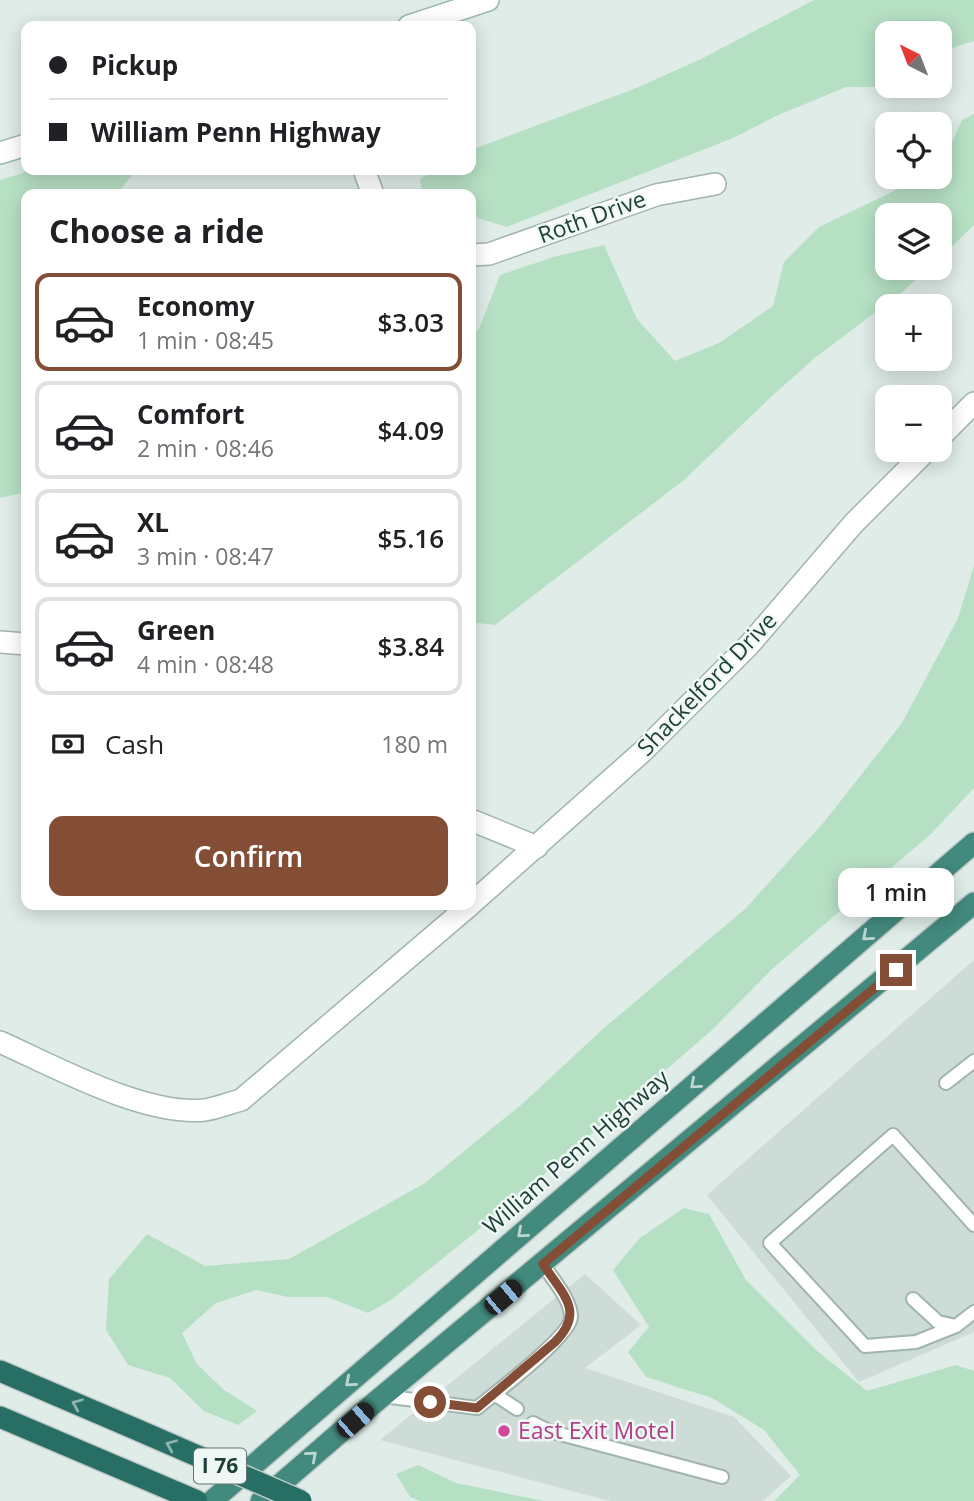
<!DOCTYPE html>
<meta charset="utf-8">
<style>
body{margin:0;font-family:"Open Sans",sans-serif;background:#f2f2f2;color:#202124;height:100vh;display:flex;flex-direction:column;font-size:26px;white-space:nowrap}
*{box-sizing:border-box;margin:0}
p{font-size:23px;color:#757577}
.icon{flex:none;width:38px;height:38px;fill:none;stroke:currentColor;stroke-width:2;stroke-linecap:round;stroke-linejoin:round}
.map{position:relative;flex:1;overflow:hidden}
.panel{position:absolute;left:21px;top:189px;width:455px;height:721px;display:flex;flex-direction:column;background:#fff;border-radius:14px;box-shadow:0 4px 18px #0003}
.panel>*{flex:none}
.banner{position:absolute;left:21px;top:21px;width:455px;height:154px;border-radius:14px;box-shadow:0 4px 18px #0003;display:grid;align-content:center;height:154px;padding:0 28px;background:#fff}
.needle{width:46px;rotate:318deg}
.controls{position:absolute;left:875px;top:21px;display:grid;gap:14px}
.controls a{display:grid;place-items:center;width:77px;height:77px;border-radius:14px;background:#fff;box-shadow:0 4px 18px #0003;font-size:35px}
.end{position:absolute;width:32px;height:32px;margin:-16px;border:9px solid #844d36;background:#fff;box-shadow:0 0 0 4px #fff}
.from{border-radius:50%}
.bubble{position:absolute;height:49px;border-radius:14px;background:#fff;box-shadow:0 4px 18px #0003;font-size:23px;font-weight:600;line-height:49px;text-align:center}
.car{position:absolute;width:21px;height:42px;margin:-21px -10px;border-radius:9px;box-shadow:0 0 5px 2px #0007;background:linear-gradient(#222 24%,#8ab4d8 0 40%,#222 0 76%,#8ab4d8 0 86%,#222 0)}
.banner b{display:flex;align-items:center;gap:24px;height:66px;font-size:26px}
.banner b+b{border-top:2px solid #e0e0e0}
.banner i{width:18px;height:18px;background:#202124}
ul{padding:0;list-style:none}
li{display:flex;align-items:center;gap:21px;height:98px;margin:0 14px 10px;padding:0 14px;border:4px solid #e0e0e0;border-radius:14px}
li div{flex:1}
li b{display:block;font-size:26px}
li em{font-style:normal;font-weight:600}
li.active{border-color:#844d36}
li>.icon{width:63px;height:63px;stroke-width:1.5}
h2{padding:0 28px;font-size:32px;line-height:84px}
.pay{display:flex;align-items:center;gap:18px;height:77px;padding:0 28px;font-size:26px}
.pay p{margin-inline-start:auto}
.action{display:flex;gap:14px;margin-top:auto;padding:14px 28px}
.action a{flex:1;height:80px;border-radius:14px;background:#844d36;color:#fff;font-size:28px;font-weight:600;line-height:80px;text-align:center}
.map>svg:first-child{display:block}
.built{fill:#cddcd6}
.green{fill:#b6e0c4}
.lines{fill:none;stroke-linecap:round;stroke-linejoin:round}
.service-casing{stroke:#a1b4af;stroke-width:16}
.minor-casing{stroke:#a1b4af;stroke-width:24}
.secondary-casing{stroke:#9cb9b1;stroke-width:24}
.trunk-casing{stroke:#c0c9c7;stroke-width:24}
.motorway-casing{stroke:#c0c9c7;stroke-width:24}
.service{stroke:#fff;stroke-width:12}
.minor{stroke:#fff;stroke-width:21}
.secondary{stroke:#fff;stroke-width:21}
.trunk{stroke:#438a7e;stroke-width:21}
.motorway{stroke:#276e64;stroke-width:21}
.motorway-bridge-casing{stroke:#c0c9c7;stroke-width:24;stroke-linecap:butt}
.motorway-bridge{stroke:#276e64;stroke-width:21}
.oneway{stroke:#bcd7d1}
.oneway2{stroke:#8cb3ac}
.route{stroke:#844d36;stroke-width:9}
.hotel-dot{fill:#d1479c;stroke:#f0f8f5;stroke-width:2.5}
.labels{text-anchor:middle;stroke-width:5;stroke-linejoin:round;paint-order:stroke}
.shield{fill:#f0f8f5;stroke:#5d7671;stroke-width:2}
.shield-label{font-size:21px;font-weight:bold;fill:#1e3e38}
.street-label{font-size:23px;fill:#1e3e38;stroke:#f0f8f5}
.hotel-label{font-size:23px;fill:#b23c85;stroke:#f0f8f5;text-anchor:start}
</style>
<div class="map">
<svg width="974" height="1501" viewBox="0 0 974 1501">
<rect width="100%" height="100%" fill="#dfece7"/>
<path class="built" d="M974 960V1332L859 1382 707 1195Z
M585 1274 641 1325 585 1368 734 1417 791 1476 763 1501H610L380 1440Z"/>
<path class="green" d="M814 0H974V41L940 52V33H887V82L880 87H846L776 116 733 138 507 227 471 216V194H422L420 179 435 170H471V150L634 89 701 59Z
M974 114V225L940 258V215H887V268H929L902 292 816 357 772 396 684 480 495 625 471 622V334L479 329 500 275 557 256 604 245 637 319 675 361 719 343 773 306 784 262 819 227 923 177H940V169L962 120Z
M32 170H136L117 194H26V492L0 498V180Z
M974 566V788L931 834 772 969 711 1031 498 1214 391 1300 368 1313 327 1297H288L256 1290 216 1303 182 1333 197 1364 224 1390 257 1411 238 1425 204 1411 170 1378 128 1365 106 1330 109 1279 147 1234 205 1266 289 1259 425 1183 522 1104 604 1028 745 909 824 822 902 723 958 618Z
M684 1208 709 1214 746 1280 816 1350 867 1391 956 1365 974 1371V1501H774L800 1475 764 1430 712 1398 646 1377 628 1352 649 1327 613 1270 640 1238Z
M418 1465 456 1483 544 1501H420L410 1497 396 1474Z"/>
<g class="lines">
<defs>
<path id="service" d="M946 1083 974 1061
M913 1299 938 1322 956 1326 974 1312
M956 1326 916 1342 865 1346 770 1243 893 1135 974 1225
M494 1394 517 1409
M383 1396 477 1408C494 1394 571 1336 571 1317 571 1299 552 1279 543 1264
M533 1423 549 1431 722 1477"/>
<path id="minor" d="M364 170 373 194
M471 255 489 254 656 195 715 184
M940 437 974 403
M0 642 26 644
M471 820 537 847
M471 904 642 752 749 645 854 523 927 450
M0 1042C56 1067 144 1116 205 1110 217 1108 230 1103 241 1100L470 905"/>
<path id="secondary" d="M409 26 488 0
M0 153 26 145"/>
<path id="trunk" d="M212 1501 974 843
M261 1501 373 1404 974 903"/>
<path id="motorway" d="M0 1371 140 1431
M0 1417 197 1501"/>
</defs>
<use href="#service" class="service-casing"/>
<use href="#minor" class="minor-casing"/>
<use href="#secondary" class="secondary-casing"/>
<use href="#trunk" class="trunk-casing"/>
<use href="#motorway" class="motorway-casing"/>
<use href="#service" class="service"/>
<use href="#minor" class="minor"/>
<use href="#secondary" class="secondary"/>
<use href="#trunk" class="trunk"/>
<use href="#motorway" class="motorway"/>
<defs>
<path id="motorway-bridge" d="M140 1431 301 1501"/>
</defs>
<use href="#motorway-bridge" class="motorway-bridge-casing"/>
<use href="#motorway-bridge" class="motorway-bridge"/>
</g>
<defs><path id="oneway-chevron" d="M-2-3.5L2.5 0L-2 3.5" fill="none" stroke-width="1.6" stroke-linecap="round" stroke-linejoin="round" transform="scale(1.75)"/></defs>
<g class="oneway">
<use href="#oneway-chevron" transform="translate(867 936) rotate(139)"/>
<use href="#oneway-chevron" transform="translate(695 1084) rotate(139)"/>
<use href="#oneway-chevron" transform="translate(522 1233) rotate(139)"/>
<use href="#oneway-chevron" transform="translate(350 1382) rotate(139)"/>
<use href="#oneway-chevron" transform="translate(312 1456) rotate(-41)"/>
</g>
<g class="oneway2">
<use href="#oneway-chevron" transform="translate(77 1404) rotate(-157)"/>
<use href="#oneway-chevron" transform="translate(171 1445) rotate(-157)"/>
</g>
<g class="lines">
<path class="route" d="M430 1402 477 1408 555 1342C586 1311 562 1294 543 1264L896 970"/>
</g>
<circle class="hotel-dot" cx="504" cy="1431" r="7"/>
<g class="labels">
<rect class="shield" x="194" y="1448.5" width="52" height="35" rx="5"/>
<g class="shield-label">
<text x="220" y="1473">I 76</text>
</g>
<g class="street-label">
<text transform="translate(592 217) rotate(-20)" y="8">Roth Drive</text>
<text transform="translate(707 684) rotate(-46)" y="8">Shackelford Drive</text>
<text transform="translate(576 1152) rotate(-41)" y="8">William Penn Highway</text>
</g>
<g class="hotel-label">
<text x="518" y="1439">East Exit Motel</text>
</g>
</g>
</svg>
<div class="controls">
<a><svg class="needle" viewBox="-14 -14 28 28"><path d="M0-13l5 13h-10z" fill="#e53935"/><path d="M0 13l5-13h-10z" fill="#757577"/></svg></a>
<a><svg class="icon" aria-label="locate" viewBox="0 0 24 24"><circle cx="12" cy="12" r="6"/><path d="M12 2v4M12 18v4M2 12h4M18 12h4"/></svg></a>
<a><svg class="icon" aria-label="layers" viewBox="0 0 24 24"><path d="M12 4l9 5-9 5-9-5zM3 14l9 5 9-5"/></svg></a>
<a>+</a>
<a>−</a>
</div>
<i class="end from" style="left:430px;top:1402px"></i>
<i class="end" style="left:896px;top:970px"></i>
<div class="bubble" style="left:838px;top:868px;width:116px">1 min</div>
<i class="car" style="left:503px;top:1297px;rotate:50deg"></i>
<i class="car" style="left:355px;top:1420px;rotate:49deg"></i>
<div class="banner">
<b><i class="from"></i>Pickup</b>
<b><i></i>William Penn Highway</b>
</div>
<section class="panel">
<h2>Choose a ride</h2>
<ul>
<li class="active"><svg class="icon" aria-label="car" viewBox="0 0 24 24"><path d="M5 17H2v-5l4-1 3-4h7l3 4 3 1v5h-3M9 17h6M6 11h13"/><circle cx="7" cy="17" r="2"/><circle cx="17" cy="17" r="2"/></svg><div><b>Economy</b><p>1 min · 08:45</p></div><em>$3.03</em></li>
<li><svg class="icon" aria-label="car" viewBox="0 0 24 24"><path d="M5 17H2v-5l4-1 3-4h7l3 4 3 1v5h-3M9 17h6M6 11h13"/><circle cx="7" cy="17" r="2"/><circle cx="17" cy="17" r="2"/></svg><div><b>Comfort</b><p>2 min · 08:46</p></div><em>$4.09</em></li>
<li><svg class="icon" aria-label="car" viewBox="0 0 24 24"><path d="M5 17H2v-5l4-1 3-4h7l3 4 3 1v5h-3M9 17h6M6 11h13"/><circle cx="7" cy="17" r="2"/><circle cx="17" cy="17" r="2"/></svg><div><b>XL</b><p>3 min · 08:47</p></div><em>$5.16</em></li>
<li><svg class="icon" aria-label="car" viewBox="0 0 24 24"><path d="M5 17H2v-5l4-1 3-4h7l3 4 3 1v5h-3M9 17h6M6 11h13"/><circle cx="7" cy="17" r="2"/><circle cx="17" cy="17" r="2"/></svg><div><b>Green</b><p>4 min · 08:48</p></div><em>$3.84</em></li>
</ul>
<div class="pay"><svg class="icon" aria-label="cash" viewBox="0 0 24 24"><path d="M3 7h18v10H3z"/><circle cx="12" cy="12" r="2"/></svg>Cash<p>180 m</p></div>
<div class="action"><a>Confirm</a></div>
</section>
</div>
